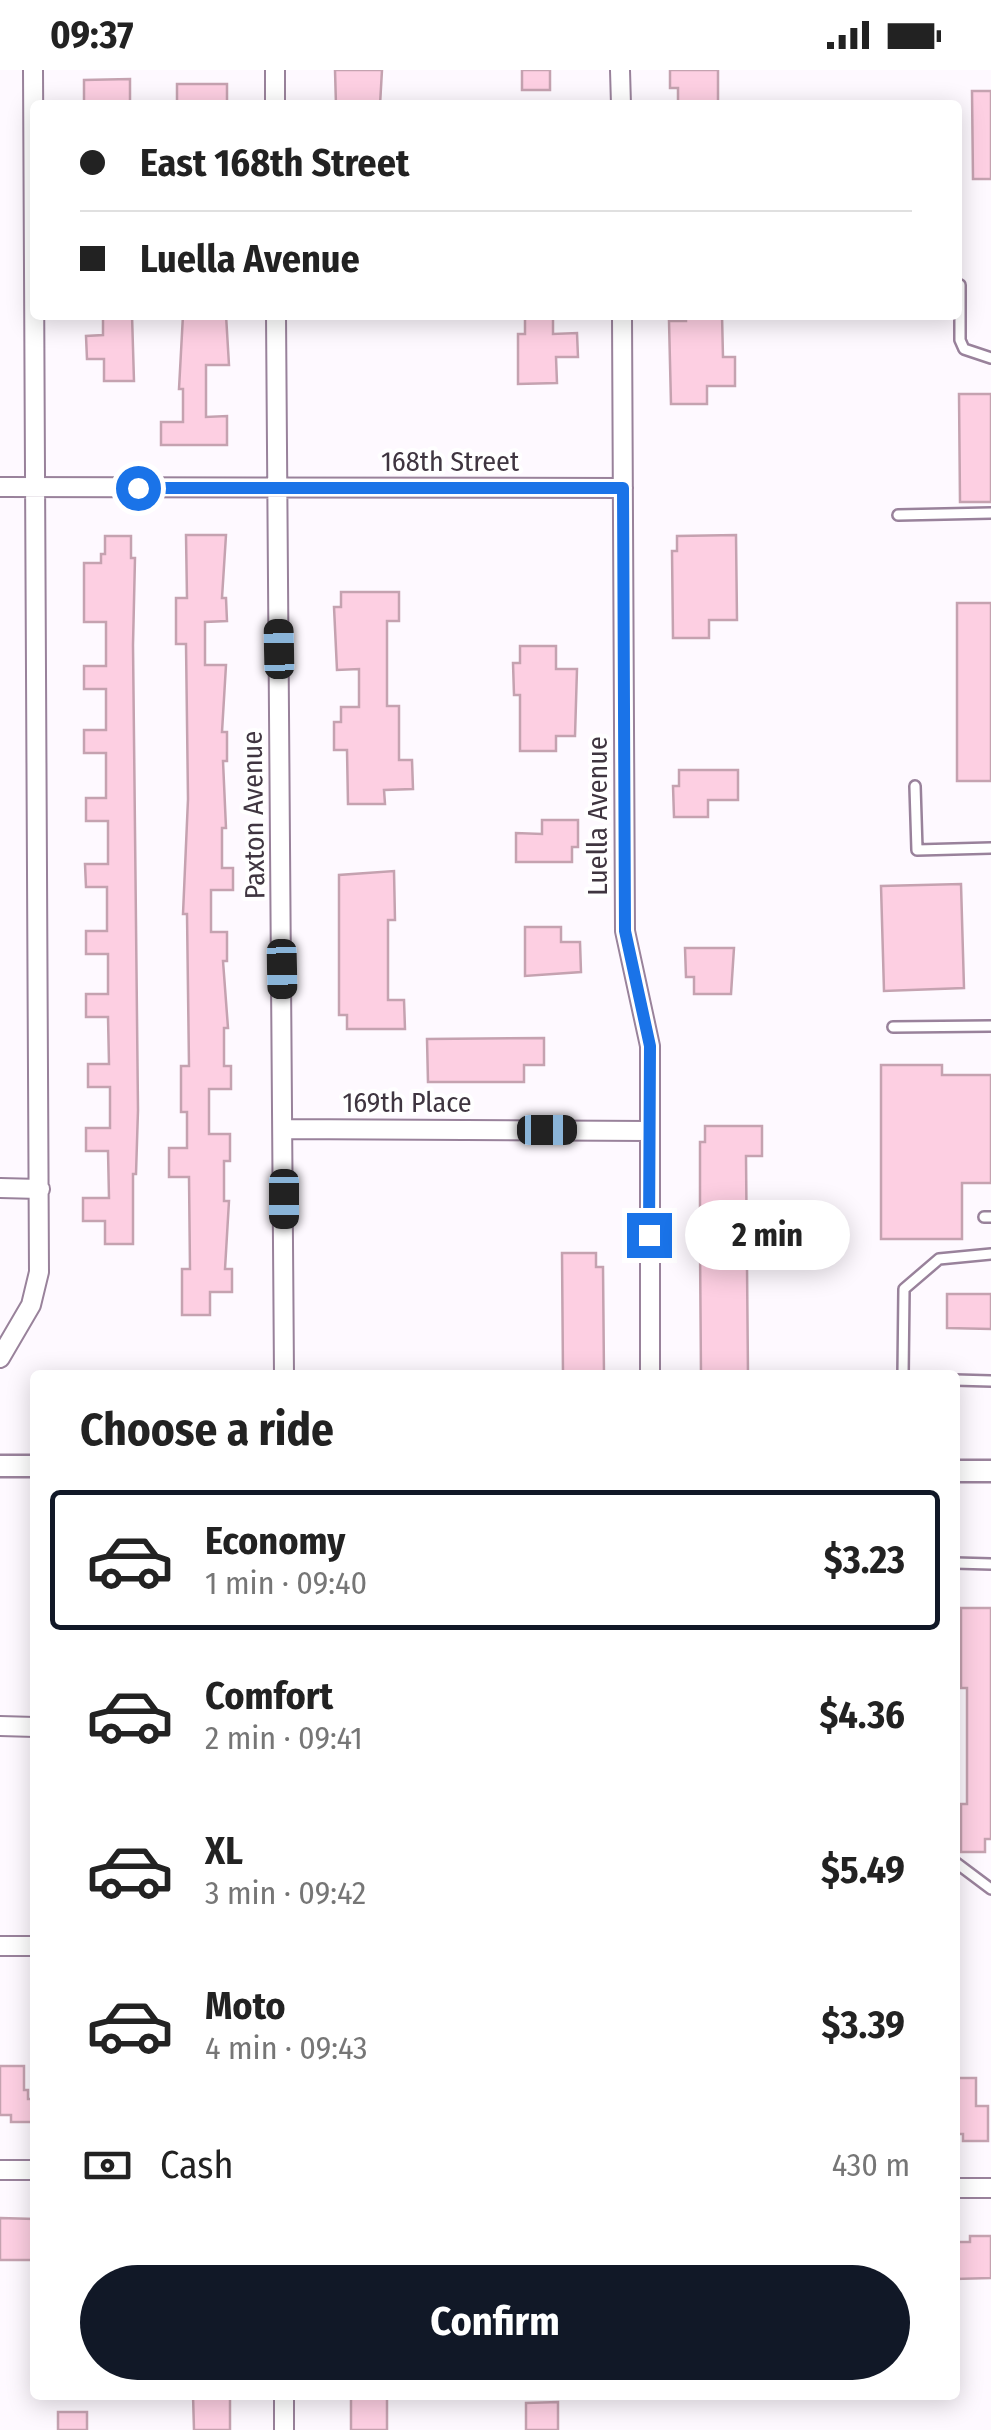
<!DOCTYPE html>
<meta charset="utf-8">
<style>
body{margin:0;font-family:"Fira Sans Condensed",sans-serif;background:#f2f2f2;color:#222;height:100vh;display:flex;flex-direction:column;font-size:38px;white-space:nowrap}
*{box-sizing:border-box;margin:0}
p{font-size:32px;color:#767676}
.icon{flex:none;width:55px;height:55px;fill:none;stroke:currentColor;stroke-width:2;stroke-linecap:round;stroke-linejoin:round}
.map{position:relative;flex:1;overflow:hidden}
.details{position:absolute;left:30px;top:1300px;width:930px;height:1030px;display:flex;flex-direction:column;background:#fff;border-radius:10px;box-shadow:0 5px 25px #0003}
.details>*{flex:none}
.banner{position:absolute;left:30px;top:30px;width:932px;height:220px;border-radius:10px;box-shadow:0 5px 25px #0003;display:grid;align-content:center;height:220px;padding:0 50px;background:#fff}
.end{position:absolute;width:45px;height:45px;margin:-22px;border:12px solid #1a73e8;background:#fff;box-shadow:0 0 0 5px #fff}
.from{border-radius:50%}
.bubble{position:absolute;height:70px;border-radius:35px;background:#fff;box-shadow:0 5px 25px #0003;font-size:32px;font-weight:700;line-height:70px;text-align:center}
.car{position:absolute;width:30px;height:60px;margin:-30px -15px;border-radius:12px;box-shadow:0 0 8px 2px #0007;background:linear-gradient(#222 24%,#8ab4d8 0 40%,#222 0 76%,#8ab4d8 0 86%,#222 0)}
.banner b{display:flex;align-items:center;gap:35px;height:95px;font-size:38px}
.banner b+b{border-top:2px solid #e0e0e0}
.banner i{width:25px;height:25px;background:#222}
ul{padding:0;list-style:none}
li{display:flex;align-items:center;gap:30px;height:140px;margin:0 20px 15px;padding:0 30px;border:5px solid transparent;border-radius:10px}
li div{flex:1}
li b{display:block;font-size:38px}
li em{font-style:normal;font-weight:700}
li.selected{border-color:#111827}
li>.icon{width:90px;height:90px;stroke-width:1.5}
h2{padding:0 50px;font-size:45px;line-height:120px}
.pay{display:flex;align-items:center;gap:25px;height:110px;padding:0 50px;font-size:38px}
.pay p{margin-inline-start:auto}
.cta{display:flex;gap:20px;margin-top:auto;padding:20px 50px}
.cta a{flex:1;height:115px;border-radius:60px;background:#111827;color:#fff;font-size:40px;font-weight:700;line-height:115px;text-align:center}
.status{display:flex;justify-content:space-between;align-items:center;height:70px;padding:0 50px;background:#fff;direction:ltr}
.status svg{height:28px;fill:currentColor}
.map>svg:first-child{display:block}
.building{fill:#fdcfe2;stroke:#c5a2b0;stroke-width:2.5}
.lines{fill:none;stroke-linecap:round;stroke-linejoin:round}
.service-casing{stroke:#99829b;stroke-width:14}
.minor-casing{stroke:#99829b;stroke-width:22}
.tertiary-casing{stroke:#99829b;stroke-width:25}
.service{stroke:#fff;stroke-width:9}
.minor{stroke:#fff;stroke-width:18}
.tertiary{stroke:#fff;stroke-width:20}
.route{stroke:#1a73e8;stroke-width:12}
.labels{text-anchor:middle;stroke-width:8;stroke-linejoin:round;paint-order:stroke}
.street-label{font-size:28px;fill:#3f3540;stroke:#fff}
</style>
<div class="status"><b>09:37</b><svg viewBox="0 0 49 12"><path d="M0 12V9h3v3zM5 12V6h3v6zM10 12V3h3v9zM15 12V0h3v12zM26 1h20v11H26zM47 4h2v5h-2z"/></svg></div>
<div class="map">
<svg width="991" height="2360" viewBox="0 0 991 2360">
<rect width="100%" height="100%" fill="#fef9ff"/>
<path class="building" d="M335 0H382L380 35H336Z
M522 0H550V20H522Z
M670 0H718V35H678V18H670Z
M130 9V35L84 33V10Z
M177 14H227V35H177Z
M972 21H991V109H973Z
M103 245H132L134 311H104V289H87L86 266 103 265Z
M183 245H226L229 295H206V347L227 346V375H161V352H183V319H179Z
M525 245H553V264L577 263 578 287H556L557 313 518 314V264H525Z
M686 245H722L723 287H735V316H707V334H671L669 251H686Z
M959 324H991V432H960Z
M186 465H226L222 528H226L227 551 205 552V595H226L222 662H227V691H223L226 758H222V798H233V820H211V862H227V891H223L228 958H224V996H231V1019H209V1064H230V1091H224V1131H229L225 1199H232V1222H210V1245H182V1199H190L189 1107H169V1078H187V1042H181V996H189L187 844H183L188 729 186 574H176V528H187Z
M736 465 737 550H709V568H673L672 481H677V466Z
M105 466H131V488H135L133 575 138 1040 136 1104H133V1174H105V1151H83V1128H109L108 1081H86V1058H110V1017H88V994H109L108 947H86V924H108V884H86V861H107V817H86L85 794H108V751H86V728H106V683H84V660H106V619H84V596H106V552H84V493H101V484H105Z
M341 522H399V551H387V636H399V690H412L413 719 384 720 385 734H348L347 680H334V652H341V637H359V599L337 600 334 537H341Z
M957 533H991V711H957Z
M520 576H556V599H577L575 666H556V681H520V625H514L513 593H520Z
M679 700H738V730H708V747H674L673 716H679Z
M542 750H578V777H572V792H516V763L542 764Z
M394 801 395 850H388V930H404L405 959H347V945H339V805Z
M961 814 964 918 884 921 881 816Z
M525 857H561V872H580L581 902 525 906Z
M685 878H734L731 924H694V907H686Z
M544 968V995H524V1012H428L427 969Z
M881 995H942V1005H991V1113H962V1169H881Z
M705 1056H762V1086H746L748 1305H701L700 1177H709L708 1145H700V1072H705Z
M562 1183H596V1197H603L604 1305H563Z
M947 1224H991V1259L947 1258Z
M961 1538H991V1769H985V1782H961V1734H967V1618H961Z
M0 1996H24V2020H28V2029H35V2052H11V2045H0Z
M955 2008H976V2036H988V2071H963V2064H955Z
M0 2148 35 2149V2190H0Z
M970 2166H991V2208L955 2209V2172H970Z
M193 2325H230V2360H194Z
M351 2325H387V2360H351Z
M558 2332V2360H526V2333Z
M58 2342H87V2360H58Z"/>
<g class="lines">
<defs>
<path id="service" d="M960 215V270L964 279 991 288
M898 445 991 443
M915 716 917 780 991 778
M893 957 991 956
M984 1147H991
M903 1305 904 1219 939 1189 991 1184
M955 1310 991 1311
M955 1493 991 1494
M955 1792 991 1819"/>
<path id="minor" d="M275 0V35
M620 0 621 35
M276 245 284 1305
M622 245 625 861 650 976V1305
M0 417 623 418
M284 1059 649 1061
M0 1118 40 1119
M0 1288 31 1235 39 1202 33 0
M0 1656 35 1657
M0 1876H35
M0 2100H35
M955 2118H991
M284 2360V2325"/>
<path id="tertiary" d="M0 1396H35
M955 1401H991"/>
</defs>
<use href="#service" class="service-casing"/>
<use href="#minor" class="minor-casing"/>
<use href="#tertiary" class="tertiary-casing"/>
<use href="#service" class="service"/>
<use href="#minor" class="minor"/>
<use href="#tertiary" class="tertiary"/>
</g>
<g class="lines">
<path class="route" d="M138 418H623L625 861 650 976 649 1165"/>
</g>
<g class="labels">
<g class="street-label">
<text x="450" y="401">168th Street</text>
<text transform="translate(253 745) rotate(-91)" y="10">Paxton Avenue</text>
<text transform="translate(597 746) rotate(-90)" y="10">Luella Avenue</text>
<text x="407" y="1042">169th Place</text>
</g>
</g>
</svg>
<i class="end from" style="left:138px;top:418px"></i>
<i class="end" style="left:649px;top:1165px"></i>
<div class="bubble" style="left:685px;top:1130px;width:165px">2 min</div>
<i class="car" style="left:279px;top:579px;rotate:359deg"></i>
<i class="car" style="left:282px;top:899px;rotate:179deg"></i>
<i class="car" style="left:547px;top:1060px;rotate:90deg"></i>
<i class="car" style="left:284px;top:1129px;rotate:180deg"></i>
<div class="banner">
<b><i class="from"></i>East 168th Street</b>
<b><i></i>Luella Avenue</b>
</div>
<section class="details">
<h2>Choose a ride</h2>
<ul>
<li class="selected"><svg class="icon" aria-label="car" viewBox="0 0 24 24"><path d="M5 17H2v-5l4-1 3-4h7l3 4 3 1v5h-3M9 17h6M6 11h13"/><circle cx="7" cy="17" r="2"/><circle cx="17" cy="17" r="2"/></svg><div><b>Economy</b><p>1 min · 09:40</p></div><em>$3.23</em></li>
<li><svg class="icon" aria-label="car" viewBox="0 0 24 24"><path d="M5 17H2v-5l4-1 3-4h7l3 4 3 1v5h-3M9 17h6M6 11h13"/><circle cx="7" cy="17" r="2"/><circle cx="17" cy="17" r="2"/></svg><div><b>Comfort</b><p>2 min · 09:41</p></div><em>$4.36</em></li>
<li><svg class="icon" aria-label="car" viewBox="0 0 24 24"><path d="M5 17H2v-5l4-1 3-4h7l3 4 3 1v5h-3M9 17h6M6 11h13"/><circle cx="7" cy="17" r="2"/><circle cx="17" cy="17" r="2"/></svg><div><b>XL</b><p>3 min · 09:42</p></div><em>$5.49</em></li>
<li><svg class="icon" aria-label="car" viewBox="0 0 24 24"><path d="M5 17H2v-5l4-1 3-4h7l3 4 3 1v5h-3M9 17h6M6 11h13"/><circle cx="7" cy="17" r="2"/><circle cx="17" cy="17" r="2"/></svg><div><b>Moto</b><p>4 min · 09:43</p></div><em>$3.39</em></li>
</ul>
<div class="pay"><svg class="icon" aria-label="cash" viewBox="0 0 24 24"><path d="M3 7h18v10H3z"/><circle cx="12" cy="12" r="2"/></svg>Cash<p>430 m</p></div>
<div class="cta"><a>Confirm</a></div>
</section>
</div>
